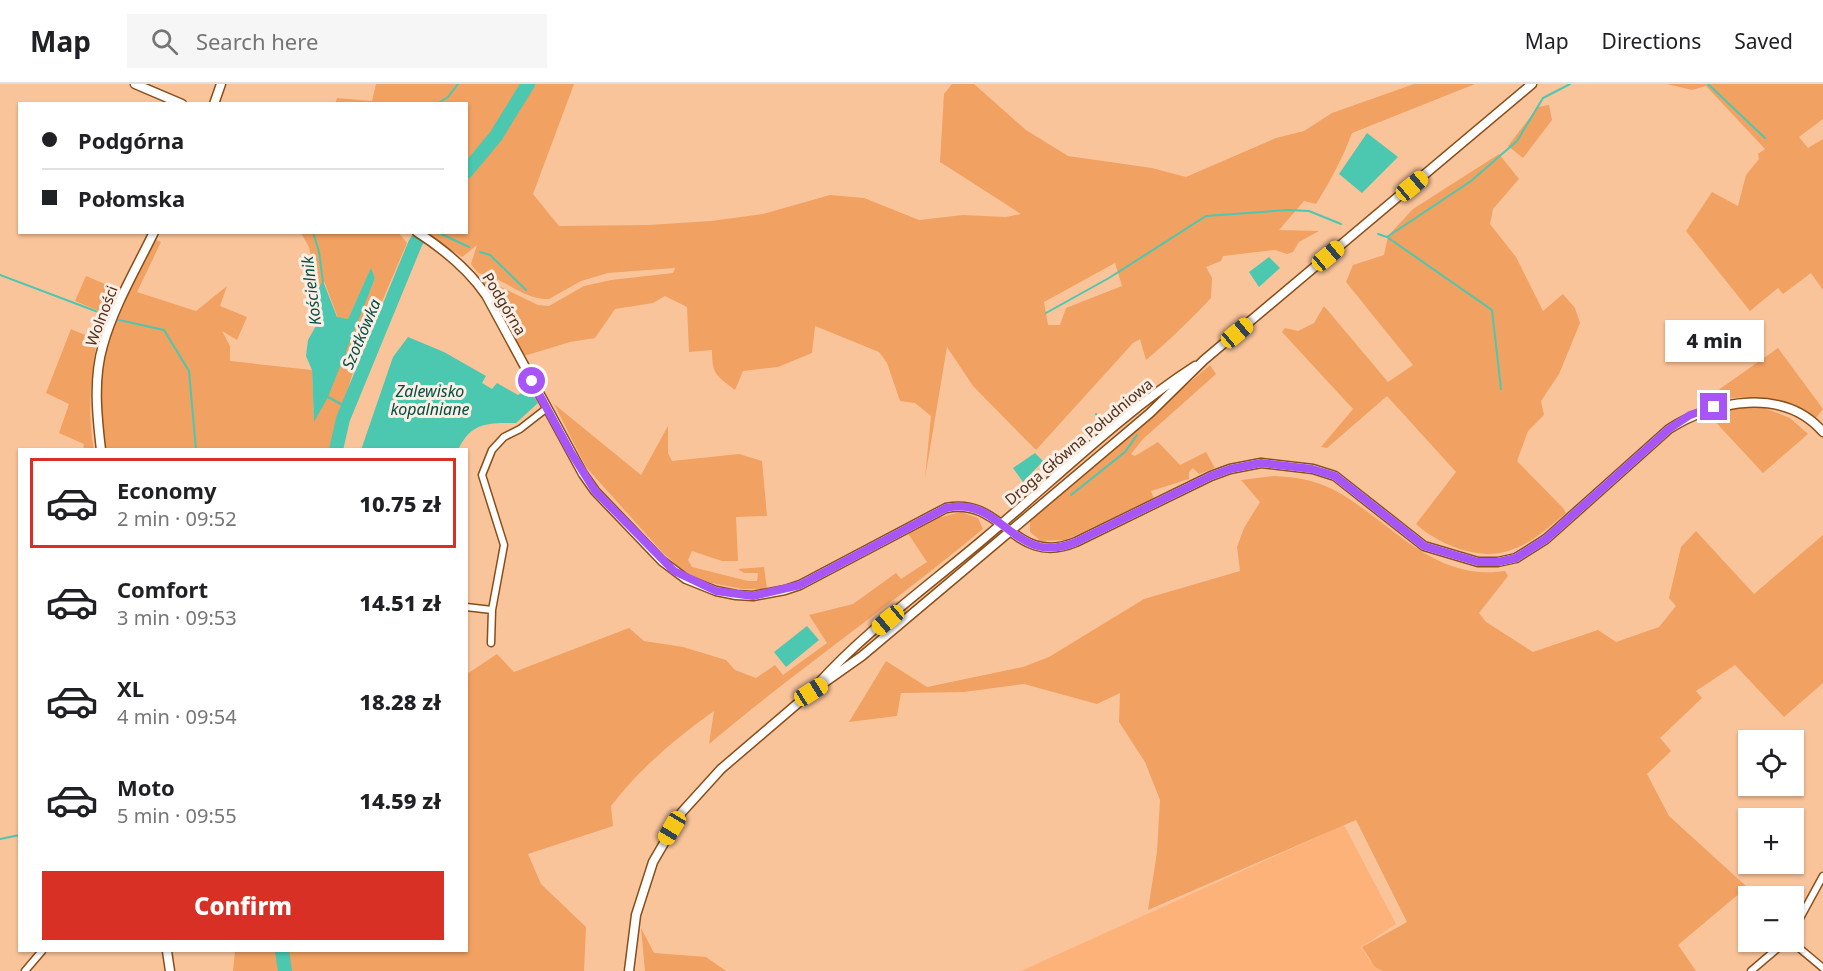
<!DOCTYPE html>
<meta charset="utf-8">
<style>
body{margin:0;font-family:"Noto Sans",sans-serif;background:#f6f6f6;color:#202124;height:100vh;display:flex;flex-direction:column;font-size:22px;white-space:nowrap}
*{box-sizing:border-box;margin:0}
p{font-size:20px;color:#757577}
.icon{flex:none;width:33px;height:33px;fill:none;stroke:currentColor;stroke-width:2;stroke-linecap:round;stroke-linejoin:round}
.map{position:relative;flex:1;overflow:hidden}
.drawer{position:absolute;left:18px;top:364px;width:450px;height:504px;display:flex;flex-direction:column;background:#fff;border-radius:0px;box-shadow:0 2px 4px #0004}
.drawer>*{flex:none}
.hud{position:absolute;left:18px;top:18px;width:450px;height:132px;border-radius:0px;box-shadow:0 2px 4px #0004;display:grid;align-content:center;height:132px;padding:0 24px;background:#fff}
.tools{position:absolute;left:1738px;top:646px;display:grid;gap:12px}
.tools a{display:grid;place-items:center;width:66px;height:66px;border-radius:0px;background:#fff;box-shadow:0 2px 4px #0004;font-size:30px}
.end{position:absolute;width:27px;height:27px;margin:-14px;border:8px solid #a855f7;background:#fff;box-shadow:0 0 0 3px #fff}
.from{border-radius:50%}
.bubble{position:absolute;height:42px;border-radius:0px;background:#fff;box-shadow:0 2px 4px #0004;font-size:20px;font-weight:800;line-height:42px;text-align:center}
.car{position:absolute;width:18px;height:36px;margin:-18px -9px;border-radius:8px;box-shadow:0 0 4px 2px #0007;background:linear-gradient(#f5c518 24%,#345 0 40%,#f5c518 0 76%,#345 0 86%,#f5c518 0)}
.hud b{display:flex;align-items:center;gap:21px;height:57px;font-size:22px}
.hud b+b{border-top:2px solid #e0e0e0}
.hud i{width:15px;height:15px;background:#202124}
ul{padding:10px 0 0;list-style:none}
li{display:flex;align-items:center;gap:18px;height:90px;margin:0 12px 9px;padding:0 12px;border:3px solid transparent;border-radius:0px}
li div{flex:1}
li b{display:block;font-size:22px}
li em{font-style:normal;font-weight:800}
li.active{border-color:#d93025}
li>.icon{width:54px;height:54px;stroke-width:1.5}
.cta{display:flex;gap:12px;margin-top:auto;padding:12px 24px}
.cta a{flex:1;height:69px;border-radius:0px;background:#d93025;color:#fff;font-size:24px;font-weight:800;line-height:69px;text-align:center}
header{display:flex;align-items:center;gap:36px;box-sizing:border-box;height:84px;padding:0 30px;background:#fff;border-bottom:2px solid #e0e0e0}
header strong{font-size:28px}
nav{display:flex;gap:33px;margin-inline-start:auto;font-size:21px}
.search{width:420px;height:54px;background:#f6f6f6;display:flex;align-items:center;gap:15px;box-sizing:border-box;padding:0 21px;border-radius:0px;color:#757577;font-size:22px}
.map>svg:first-child{display:block}
.built{fill:#fcb279}
.green{fill:#f1a161;fill-rule:evenodd}
.water{fill:#4cc7b0}
.lines{fill:none;stroke-linecap:round;stroke-linejoin:round}
.stream{stroke:#4cc7b0;stroke-width:2}
.river{stroke:#4cc7b0;stroke-width:14}
.street-casing{stroke:#894e18;stroke-width:9}
.secondary-casing{stroke:#894e18;stroke-width:11}
.street{stroke:#fff;stroke-width:6}
.secondary{stroke:#fff;stroke-width:8}
.route{stroke:#a855f7;stroke-width:8}
.labels{text-anchor:middle;stroke-width:6;stroke-linejoin:round;paint-order:stroke}
.street-label{font-size:15px;fill:#4b301b;stroke:#fceee4}
.water-label{font-size:16px;font-style:italic;fill:#014e42;stroke:#fceee4}
</style>
<header>
<strong>Map</strong>
<div class="search"><svg class="icon" aria-label="search" viewBox="0 0 24 24"><circle cx="10" cy="10" r="6"/><path d="M15 15l6 6"/></svg>Search here</div>
<nav><a>Map</a><a>Directions</a><a>Saved</a></nav>
</header>
<div class="map">
<svg width="1823" height="887" viewBox="0 0 1823 887">
<rect width="100%" height="100%" fill="#fac49b"/>
<path class="built" d="M1344 741 1396 840 1361 863 1370 877 1384 887H1021Z"/>
<path class="green" d="M376 0H574L533 110 559 142 648 141 711 137 763 130 830 111 864 114 919 136 963 131 1006 133 1021 130 940 78 944 10 952 0H974L1026 46 1068 72 1152 84 1186 93 1276 54 1304 47 1332 29 1414 0H1475L1352 49C1343 73 1330 98 1316 120L1304 117 1279 146 1319 147 1299 158 1293 168 1287 170 1275 166 1223 172 1221 177 1206 183 1212 194 1211 214C1190 236 1170 256 1146 276L1140 255 1133 259 1036 366 973 302 947 263 925 394 931 332 915 319 900 317 887 279 879 268 815 242 812 269 778 283 743 287 735 306C716 291 712 291 712 266L689 268 687 223 665 212 653 219 615 225 595 254 570 258 524 272 482 198 484 195 538 221 549 222 584 202 611 196 673 189 675 184 608 189 581 197 549 215C522 216 504 193 478 189L471 180 477 161 462 173 427 149 466 148V20H335L337 14 372 17ZM1115 179 1122 202 1066 224 1060 241H1048L1044 218Z
M1667 0H1823V35L1799 53 1808 64 1823 55V206L1811 189 1783 210 1778 204 1750 227 1686 147 1712 108 1738 122 1746 91 1759 75 1758 70 1765 65 1706 2 1692 6Z
M1549 21 1552 36 1523 74 1508 62 1538 23Z
M1499 70 1519 95 1493 125 1490 140 1516 173 1543 227 1563 210 1575 224 1580 239 1559 290 1541 317 1544 331 1528 347 1517 377 1563 424 1566 429C1549 443 1532 459 1511 466 1481 478 1439 461 1416 440L1456 388 1387 312 1327 364 1321 363 1353 325 1282 248 1285 244 1298 247 1314 239 1324 222 1388 298 1413 281 1346 198 1353 181 1384 171 1388 152 1413 125Z
M301 149H399L407 159 355 281 330 366H105C101 338 98 302 104 274 113 233 136 193 156 156L161 158 137 208 196 227 227 202 220 222 247 233 237 256 222 247 230 262V277L312 286 314 337 375 194 371 185 348 235 338 234 324 197 318 205 309 163Z
M86 192 119 206 106 230 75 217Z
M71 245 97 256C91 292 87 330 94 366H83L84 360 59 349 69 320 46 309Z
M1778 264 1823 325 1816 334C1775 313 1751 310 1706 317L1702 312 1714 309Z
M1210 281 1216 290 1143 355 1131 370 1135 372 1158 358 1180 381 1206 368 1215 384 1199 390 1193 384 1189 388V395L1151 407 1154 415 1066 456 1041 457 1030 448V437L1037 429Z
M554 320 641 391 668 342V369L672 377 739 370 762 377 767 432 736 433 738 477H722L692 467 688 476 692 483 748 497H757L758 489H744L738 485 764 483 767 505H743L711 499 687 490 662 468 586 383Z
M1762 323 1790 334 1808 350 1763 389 1708 330 1727 325Z
M1274 392C1296 393 1316 396 1336 407 1392 438 1433 498 1505 487L1508 492 1479 529 1486 538 1533 568 1598 546 1616 558 1659 543 1676 522 1669 514 1681 463 1696 447 1754 510 1823 451V599L1784 633 1735 581 1696 607 1702 614 1660 654 1671 667 1647 690 1669 732 1747 803 1678 861 1696 887H1383L1375 883 1362 863 1407 838 1356 736 1148 826 1157 768 1160 716 1145 678 1119 638 1120 609 1097 620 1024 600 964 608 901 609 897 632 849 638 886 577 927 603 1023 583 1049 573 1144 515 1240 487 1237 463 1244 444 1260 418 1241 396Z
M961 428 978 434 983 445C894 519 798 585 709 660L714 627C676 654 639 685 611 722L613 742 528 770 541 800 586 843 584 887H291L286 867H466L467 590 497 570 514 588 629 544 644 557 683 563 726 576 735 586 756 594 775 581 783 591 827 559 809 531 853 520 896 489 901 495 927 478 907 448 934 435Z
M641 844 654 869 706 873 726 887H645Z
M235 867H278L281 887H233Z"/>
<path class="water" d="M1367 49 1398 73 1362 109 1339 90Z
M1269 173 1280 184 1259 203 1249 188Z
M371 184 375 194 328 313 314 338 312 286 306 272 308 256 317 240 318 205 323 197 337 233 348 235Z
M408 253 444 268 486 292 482 299 492 305 497 299 518 311 530 304 538 319 516 339C488 339 471 338 458 366H361L393 273Z
M1035 369 1043 377 1023 398 1013 384Z
M807 542 819 556 786 583 774 568Z"/>
<g class="lines">
<path class="stream" d="M1708 0 1765 54
M437 20 448 13 458 0
M313 148 319 168 323 198
M437 148 469 163
M1378 150 1387 153 1492 226 1501 305
M1387 153 1471 97 1517 57 1543 14 1570 0
M480 168 490 171 526 206
M0 191 106 231
M1046 229 1109 194 1206 132 1288 126 1309 127 1341 140
M119 236 164 246 189 287 196 366
M345 269 366 280
M328 313 348 324
M1096 330 1102 340
M1041 380 1050 384
M1071 411 1125 368 1137 351
M0 755 20 751"/>
<path class="river" d="M466 88 496 52 528 0
M336 366 343 335 415 160 422 148
M282 867 285 887"/>
<defs>
<path id="street" d="M466 523 492 526
M491 559 492 526 504 461 482 391 492 366 504 353 520 345 547 324
M1794 845 1823 792
M1792 858 1823 884
M25 887 42 867
M1751 887 1785 858"/>
<path id="secondary" d="M135 0 182 20
M214 20 221 0
M417 148C445 166 468 185 486 211L583 390 595 407 662 477 686 495 716 507 736 511 753 512 785 506 800 501 946 424C1004 412 1013 484 1076 458L1211 392 1230 385 1261 379 1313 385 1335 392 1424 462 1478 478H1498L1516 474 1546 455 1669 345C1714 316 1784 303 1823 348
M101 366C97 332 93 295 103 261 114 222 136 185 154 148
M817 601C864 548 932 499 986 453 1053 397 1122 329 1195 282
M167 867 170 887
M629 887 636 831 653 778 682 728 721 685 811 608 862 572 995 460 1150 329 1204 276 1532 0"/>
</defs>
<use href="#street" class="street-casing"/>
<use href="#secondary" class="secondary-casing"/>
<use href="#street" class="street"/>
<use href="#secondary" class="secondary"/>
</g>
<g class="lines">
<path class="route" d="M532 297 570 367 595 407 674 487 716 507 753 512 800 501 946 424C1003 411 1013 484 1076 458L1211 392 1230 385 1261 379 1312 385 1335 392 1424 462 1478 478H1498L1516 474 1546 455 1669 345 1690 331 1714 323"/>
</g>
<g class="labels">
<g class="street-label">
<text transform="translate(504 220) rotate(59)" y="5">Podgórna</text>
<text transform="translate(102 232) rotate(-69)" y="5">Wolności</text>
<text transform="translate(1079 358) rotate(-40)" y="5">Droga Główna Południowa</text>
</g>
<g class="water-label">
<text transform="translate(311 207) rotate(-97)" y="6">Kościelnik</text>
<text transform="translate(361 250) rotate(-67)" y="6">Szotkówka</text>
<text x="430" y="313">Zalewisko<tspan x="430" dy="18">kopalniane</tspan></text>
</g>
</g>
</svg>
<div class="tools">
<a><svg class="icon" aria-label="locate" viewBox="0 0 24 24"><circle cx="12" cy="12" r="6"/><path d="M12 2v4M12 18v4M2 12h4M18 12h4"/></svg></a>
<a>+</a>
<a>−</a>
</div>
<i class="end from" style="left:532px;top:297px"></i>
<i class="end" style="left:1714px;top:323px"></i>
<div class="bubble" style="left:1665px;top:236px;width:99px">4 min</div>
<i class="car" style="left:1412px;top:102px;rotate:50deg"></i>
<i class="car" style="left:1328px;top:172px;rotate:50deg"></i>
<i class="car" style="left:1237px;top:249px;rotate:50deg"></i>
<i class="car" style="left:888px;top:536px;rotate:230deg"></i>
<i class="car" style="left:811px;top:608px;rotate:58deg"></i>
<i class="car" style="left:672px;top:744px;rotate:211deg"></i>
<div class="hud">
<b><i class="from"></i>Podgórna</b>
<b><i></i>Połomska</b>
</div>
<section class="drawer">
<ul>
<li class="active"><svg class="icon" aria-label="car" viewBox="0 0 24 24"><path d="M5 17H2v-5l4-1 3-4h7l3 4 3 1v5h-3M9 17h6M6 11h13"/><circle cx="7" cy="17" r="2"/><circle cx="17" cy="17" r="2"/></svg><div><b>Economy</b><p>2 min · 09:52</p></div><em>10.75 zł</em></li>
<li><svg class="icon" aria-label="car" viewBox="0 0 24 24"><path d="M5 17H2v-5l4-1 3-4h7l3 4 3 1v5h-3M9 17h6M6 11h13"/><circle cx="7" cy="17" r="2"/><circle cx="17" cy="17" r="2"/></svg><div><b>Comfort</b><p>3 min · 09:53</p></div><em>14.51 zł</em></li>
<li><svg class="icon" aria-label="car" viewBox="0 0 24 24"><path d="M5 17H2v-5l4-1 3-4h7l3 4 3 1v5h-3M9 17h6M6 11h13"/><circle cx="7" cy="17" r="2"/><circle cx="17" cy="17" r="2"/></svg><div><b>XL</b><p>4 min · 09:54</p></div><em>18.28 zł</em></li>
<li><svg class="icon" aria-label="car" viewBox="0 0 24 24"><path d="M5 17H2v-5l4-1 3-4h7l3 4 3 1v5h-3M9 17h6M6 11h13"/><circle cx="7" cy="17" r="2"/><circle cx="17" cy="17" r="2"/></svg><div><b>Moto</b><p>5 min · 09:55</p></div><em>14.59 zł</em></li>
</ul>
<div class="cta"><a>Confirm</a></div>
</section>
</div>
